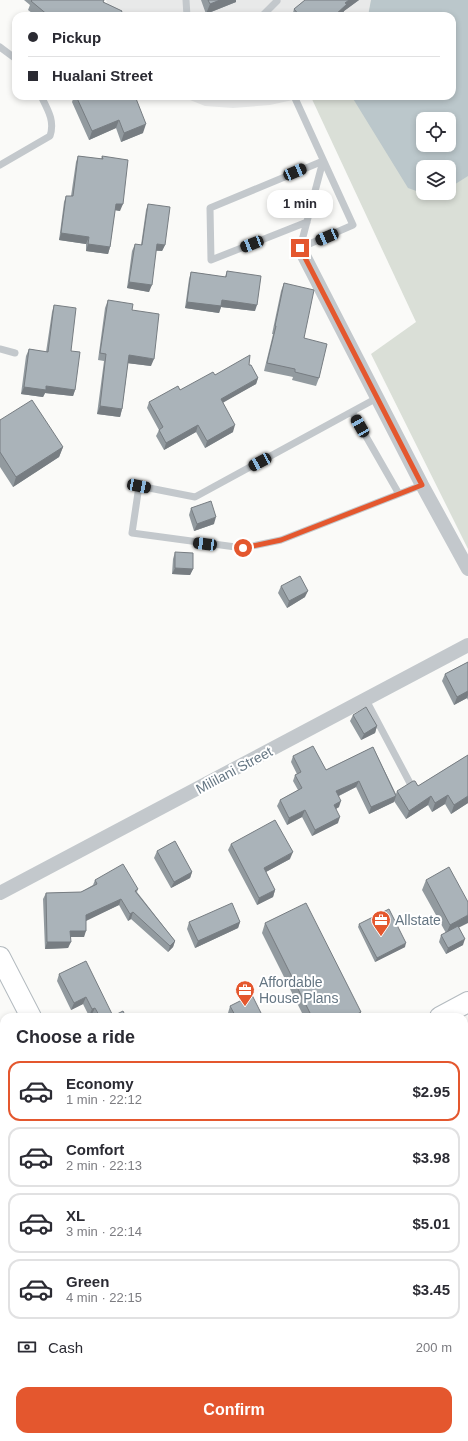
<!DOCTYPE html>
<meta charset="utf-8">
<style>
body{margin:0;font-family:Helvetica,sans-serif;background:#f2f2f3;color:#2b2b33;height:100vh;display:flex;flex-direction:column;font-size:15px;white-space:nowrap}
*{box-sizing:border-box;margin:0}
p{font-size:13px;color:#7c7c81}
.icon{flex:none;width:22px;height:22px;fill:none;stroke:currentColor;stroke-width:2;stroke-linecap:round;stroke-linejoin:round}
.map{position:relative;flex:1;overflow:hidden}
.side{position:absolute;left:0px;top:1013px;width:468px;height:428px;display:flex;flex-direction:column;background:#fff;border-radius:12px 12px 0 0;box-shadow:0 2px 6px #0003}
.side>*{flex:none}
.guide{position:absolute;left:12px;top:12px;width:444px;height:88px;border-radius:12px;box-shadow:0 2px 6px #0003;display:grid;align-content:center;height:88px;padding:0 16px;background:#fff}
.fabs{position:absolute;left:416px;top:112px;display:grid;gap:8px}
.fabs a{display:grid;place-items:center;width:40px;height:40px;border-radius:8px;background:#fff;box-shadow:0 2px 6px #0003;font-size:20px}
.end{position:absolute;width:18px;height:18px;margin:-9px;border:5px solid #e4572e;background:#fff;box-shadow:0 0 0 2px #fff}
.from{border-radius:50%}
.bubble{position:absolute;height:28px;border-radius:12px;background:#fff;box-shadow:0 2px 6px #0003;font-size:13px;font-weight:800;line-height:28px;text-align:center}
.car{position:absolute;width:12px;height:24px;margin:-12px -6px;border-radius:5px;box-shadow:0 0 3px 1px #0007;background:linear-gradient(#222 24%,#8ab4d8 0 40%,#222 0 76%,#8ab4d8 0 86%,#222 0)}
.guide b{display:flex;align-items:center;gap:14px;height:38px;font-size:15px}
.guide b+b{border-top:1px solid #e1e1e2}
.guide i{width:10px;height:10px;background:#2b2b33}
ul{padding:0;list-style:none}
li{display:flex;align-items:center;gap:12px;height:60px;margin:0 8px 6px;padding:0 8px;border:2px solid #e1e1e2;border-radius:12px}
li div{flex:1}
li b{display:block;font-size:15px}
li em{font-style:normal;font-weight:800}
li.active{border-color:#e4572e}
li>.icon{width:36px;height:36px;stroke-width:1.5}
h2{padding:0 16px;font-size:18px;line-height:48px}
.pay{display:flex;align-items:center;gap:10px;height:44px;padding:0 16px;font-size:15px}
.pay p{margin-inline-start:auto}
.cta{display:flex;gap:8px;margin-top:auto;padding:8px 16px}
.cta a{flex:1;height:46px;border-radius:12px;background:#e4572e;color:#fff;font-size:16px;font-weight:800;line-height:46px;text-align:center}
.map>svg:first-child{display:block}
.built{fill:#e8e9e9}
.green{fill:#dadfd7;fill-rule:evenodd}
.water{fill:#bbc7cb;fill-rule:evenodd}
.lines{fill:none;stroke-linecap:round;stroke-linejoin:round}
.secondary-casing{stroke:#b3babf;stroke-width:22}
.lane{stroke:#c3c8cc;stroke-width:7}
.street{stroke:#c3c8cc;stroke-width:14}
.secondary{stroke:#fff;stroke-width:20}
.wall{fill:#929a9f}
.shaded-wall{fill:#777d82}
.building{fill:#aab3b9;stroke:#777d82}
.route{stroke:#e4572e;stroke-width:5}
.labels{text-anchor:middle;stroke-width:4;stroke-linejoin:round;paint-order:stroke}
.street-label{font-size:14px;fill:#657683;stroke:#fff}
.poi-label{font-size:14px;fill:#657683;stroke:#fff;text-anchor:start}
</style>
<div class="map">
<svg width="468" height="1441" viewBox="0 0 468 1441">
<rect width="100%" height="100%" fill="#fafaf8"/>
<path class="built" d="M106 0H371L368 16H112Z
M180 96H311L270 105 233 108 205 106Z
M464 1041 468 1049V1329L464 1322Z"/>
<path class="green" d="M371 0H468V549L371 354 416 322 311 97 452 96V16H368ZM423 119H449V145H423ZM423 167H449V193H423Z"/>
<path class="water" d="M371 0H468V176L449 188V167H423V193H440L433 197 408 188 352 97V96H452V16H368ZM423 119H449V145H423Z"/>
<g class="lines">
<defs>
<path id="secondary" d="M0 957 31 1017
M440 1017 468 1002
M0 1253 4 1251
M251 1437 253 1441"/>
</defs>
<use href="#secondary" class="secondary-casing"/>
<path class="lane" d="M186 0 187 16H195
M262 16 277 1
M0 47 16 59
M294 96 353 225 300 248
M0 165 50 136C55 121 48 110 41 96
M307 222 211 260 210 208 323 161
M300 248 323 161
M0 349 15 353
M377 398 195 497 139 486 132 533 243 548 281 540 422 485
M352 412 399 494
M366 700 411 785"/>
<path class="street" d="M300 248 422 485 468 569
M0 893 468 645
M464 1401 468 1398
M390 1441 397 1437"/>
<use href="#secondary" class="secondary"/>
</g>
<path class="wall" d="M24 0H104L103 2 122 11 120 16H36L28 10 30 5Z
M201 0H236V2L206 14Z
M305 0H359L344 11 342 16H292L294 9Z
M74 96H135L143 133 121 142 116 128 89 140 72 102Z
M78 156 101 159 102 156 120 211 115 210 110 247 108 254 86 251V244L59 240 64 202 66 196H71L76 162Z
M148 204 165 245 162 251H156L149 292 127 288 132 251 135 244 141 245 146 210Z
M227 271 255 311 221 307 219 313 185 308 189 279 191 272 225 277Z
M284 283 319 378 316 386 292 380 293 377 264 371 273 334H272L281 291Z
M108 300 132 310 151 366 128 363 122 409 120 417 97 414 104 361 98 360 105 308Z
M54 305 71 351 75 390 73 396 45 393 43 397 21 394 26 356 29 349 46 352 52 312Z
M249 365 258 378 256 384 223 402 233 432 205 448 196 432 164 450 156 436 159 430 147 408 149 402 180 390 215 375Z
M0 420 63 447 59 457 13 487 0 467Z
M191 508 214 524 194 531 189 515Z
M175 552 193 569 190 575 172 574 173 559Z
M281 586 305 597 287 608 278 593Z
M468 662V700L467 698 454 705 442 681 445 674Z
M353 715 377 726 375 733 361 740 350 721Z
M373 747 396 794 397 791 418 786 468 755V803L451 814 445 804 432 812 428 805 406 819 394 801V802L369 814 356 787 339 796V807L336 809 338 823 312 836 302 817 287 825 277 806 280 800 298 790 293 781 295 775 297 774 291 762 293 756 326 770Z
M231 844 290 859 266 872 275 890 273 897 257 905 228 850Z
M157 851 192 872 190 878 171 888 154 858Z
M95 880 138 889 137 892 175 941 173 947 168 952 131 919 128 921 119 905 86 920 84 937H71L68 948 45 949 43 899 46 893 81 892 93 885Z
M426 880 459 928 463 945 446 954 439 942 441 935 446 933 422 890Z
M189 922H240L238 928 195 948 187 929Z
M265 923 361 1012 359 1017H304L262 933Z
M359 924 405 947 375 962 358 927Z
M59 974 113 1016 126 1017H94L92 1014 89 1016 83 1004 71 1010 57 981Z
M230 1006 263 1017H230L228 1013Z
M464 1034 468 1041V1115L464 1107Z
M464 1244 468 1251V1318L464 1310Z
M26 1437H95L96 1440 100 1441H27Z
M184 1437H209L211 1441H183Z"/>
<path class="shaded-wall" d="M220 0H236V2L206 14 210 4Z
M349 0H359L344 11 342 16H334L345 3Z
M119 120 116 128 89 140 92 131Z
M146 124 143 133 121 142 124 133Z
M116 204H123L120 211 114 210Z
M61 233 89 237 86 244 59 240Z
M88 244 110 247 108 254 86 251Z
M157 244 165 245 162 251 155 250Z
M129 282 152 285 149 292 127 288Z
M222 300 257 305 255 311 221 307 219 313 185 308 187 302Z
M129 355 154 359 151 366 126 363Z
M258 378 256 384 219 405 221 399Z
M46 386 75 390 73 396 45 393 43 397 21 394 24 387Z
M100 406 122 409 120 417 97 414Z
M198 425 196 432 164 450 166 443Z
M235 425 233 432 205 448 207 441Z
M63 447 59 457 13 487 16 477Z
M216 517 214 524 194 531 197 524Z
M175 568 193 569 190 575 172 574Z
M308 591 305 597 287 608 289 601Z
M468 691V695L467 698 454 705 457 697Z
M377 726 375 733 361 740 364 734Z
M359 781 356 787 334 798 336 791Z
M448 795 445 804 432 812 435 803Z
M396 796 394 802 369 814 371 807Z
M431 796 428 805 406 819 409 811Z
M468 796V803L451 814 454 805Z
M341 801 339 807 332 811 334 805Z
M305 810 302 817 287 825 289 818Z
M340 817 338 823 312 836 315 830Z
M293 852 290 859 262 874 264 868Z
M192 872 190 878 171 888 174 882Z
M275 890 273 897 257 905 259 898Z
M121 899 119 905 84 922 86 915Z
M133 912 131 919 128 921 130 914Z
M468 915V923L446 934 450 925Z
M240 922 238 928 195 948 198 941Z
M70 931H86L84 937H68Z
M465 939 463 945 446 954 448 948Z
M175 941 173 947 168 952 170 946Z
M47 942H71L68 948 45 949Z
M406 943 405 947 375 962 377 958Z
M86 997 83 1004 71 1010 74 1003Z
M95 1008 92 1014 89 1016 92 1009Z
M361 1012 359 1017H352Z
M4 1117V1122L0 1125V1119Z
M4 1360V1366L0 1368V1362Z
M73 1437H74L72 1441H65Z"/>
<path class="building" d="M32 0H104L103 2 122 11 120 16H49L31 1Z
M208 0H220L210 4Z
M305 0H349L345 3 347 4 334 16H300L294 9Z
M194 14 202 16H193Z
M76 96H135L146 124 124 133 119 120 92 131Z
M78 156 103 159 102 156 128 160 123 204H116L110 247 88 244 89 237 61 233 66 196H73Z
M148 204 170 207 165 245 157 244 152 285 129 282 135 244 142 245Z
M227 271 261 276 257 305 222 300 221 306 187 302 191 272 226 277Z
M284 283 314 290 304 338 327 344 319 378 295 372V369L267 363 276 326H275Z
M108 300 133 304 132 310 159 314 154 359 129 355 122 409 100 406 106 354 100 353Z
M54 305 76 308 71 351 80 352 75 390 46 386V390L24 387 29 349 48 352Z
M250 355 249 365H251L258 378 221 399 235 425 207 441 198 425 166 443 159 430 163 427 149 402 178 386 180 390 213 372 215 375Z
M32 400 63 447 16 477 0 452V420Z
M211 501 216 517 197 524 191 508Z
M175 552 193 553V569L175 568Z
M300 576 308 591 289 601 281 586Z
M468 662V691L457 697 445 674Z
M366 707 377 726 364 734 353 715Z
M313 746 326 770 373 747 396 796 371 807 359 781 336 791 341 801 334 805 340 817 315 830 305 810 289 818 280 800 302 788 295 775 301 772 293 756Z
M468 755V796L454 805 448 795 435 803 431 796 409 811 397 791 413 781H415L418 786Z
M275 820 293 852 264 868 275 890 259 898 231 844Z
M175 841 192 872 174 882 157 851Z
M123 864 138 889 135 891 175 941 170 946 133 912 130 914 121 899 86 915V931H70L71 942H47L46 893 81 892 97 884 95 880Z
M449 867 468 902V915L450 925 426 880Z
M232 903 240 922 198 941 189 922Z
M306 903 361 1012 352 1017H312L265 923Z
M389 909 406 943 377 958 359 924Z
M458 926 465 939 448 948 441 935Z
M86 961 113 1016 123 1011 126 1017H100L95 1008 92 1009 86 997 74 1003 59 974Z
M252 995 263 1017H236L230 1006Z
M464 1034 468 1041V1107L464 1100Z
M4 1082V1117L0 1119V1084Z
M464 1244 468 1251V1309L464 1301Z
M0 1302 4 1309V1360L0 1362Z
M34 1437H73L65 1441H36Z
M75 1437H95L96 1440 98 1438 100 1441H77Z
M142 1437H156L158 1441H135Z
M186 1437H209L211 1441H188Z"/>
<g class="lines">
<path class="route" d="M243 548 281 540 422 485 300 248"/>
</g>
<defs>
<symbol id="office-pin" viewBox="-11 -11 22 30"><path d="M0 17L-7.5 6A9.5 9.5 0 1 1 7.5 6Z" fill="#e4572e" stroke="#fff"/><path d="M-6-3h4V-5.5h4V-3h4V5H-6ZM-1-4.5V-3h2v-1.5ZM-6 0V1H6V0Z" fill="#fff"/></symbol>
</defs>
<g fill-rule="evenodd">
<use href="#office-pin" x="370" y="909" width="22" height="30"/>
<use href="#office-pin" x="234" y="979" width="22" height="30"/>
</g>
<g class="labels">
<g class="street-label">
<text transform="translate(234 770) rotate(-28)" y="5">Mililani Street</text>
</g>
<g class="poi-label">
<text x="395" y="925">Allstate</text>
<text x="259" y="987">Affordable<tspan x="259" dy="16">House Plans</tspan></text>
</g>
</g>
</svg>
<div class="fabs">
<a><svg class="icon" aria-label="locate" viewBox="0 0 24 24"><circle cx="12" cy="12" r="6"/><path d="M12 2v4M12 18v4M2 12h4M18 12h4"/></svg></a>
<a><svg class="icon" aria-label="layers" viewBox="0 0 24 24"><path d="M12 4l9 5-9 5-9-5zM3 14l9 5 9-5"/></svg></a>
</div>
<i class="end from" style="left:243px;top:548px"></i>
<i class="end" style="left:300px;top:248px"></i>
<div class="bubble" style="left:267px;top:190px;width:66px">1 min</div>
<i class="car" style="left:295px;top:172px;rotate:67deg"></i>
<i class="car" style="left:327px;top:237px;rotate:247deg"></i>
<i class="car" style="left:252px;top:244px;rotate:249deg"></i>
<i class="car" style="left:360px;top:426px;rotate:330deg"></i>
<i class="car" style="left:260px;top:462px;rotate:242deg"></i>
<i class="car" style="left:139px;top:486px;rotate:101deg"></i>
<i class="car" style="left:205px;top:544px;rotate:277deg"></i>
<div class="guide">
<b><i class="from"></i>Pickup</b>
<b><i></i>Hualani Street</b>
</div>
<section class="side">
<h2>Choose a ride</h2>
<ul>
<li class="active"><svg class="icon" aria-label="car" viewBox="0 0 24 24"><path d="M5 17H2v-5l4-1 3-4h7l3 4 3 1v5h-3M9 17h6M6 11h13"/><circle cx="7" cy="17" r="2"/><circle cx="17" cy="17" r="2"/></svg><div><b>Economy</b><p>1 min · 22:12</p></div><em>$2.95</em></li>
<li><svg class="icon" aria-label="car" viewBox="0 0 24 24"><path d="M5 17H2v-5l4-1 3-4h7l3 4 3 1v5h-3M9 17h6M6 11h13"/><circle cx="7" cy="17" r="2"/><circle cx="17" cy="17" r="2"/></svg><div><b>Comfort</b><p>2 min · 22:13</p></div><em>$3.98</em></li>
<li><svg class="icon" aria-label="car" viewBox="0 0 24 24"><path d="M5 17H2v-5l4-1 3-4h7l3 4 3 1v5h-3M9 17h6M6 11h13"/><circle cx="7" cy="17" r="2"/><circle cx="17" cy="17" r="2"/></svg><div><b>XL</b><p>3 min · 22:14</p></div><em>$5.01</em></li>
<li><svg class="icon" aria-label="car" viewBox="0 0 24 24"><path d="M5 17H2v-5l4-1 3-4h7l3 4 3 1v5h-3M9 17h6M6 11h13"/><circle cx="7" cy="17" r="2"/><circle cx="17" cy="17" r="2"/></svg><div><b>Green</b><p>4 min · 22:15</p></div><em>$3.45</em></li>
</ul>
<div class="pay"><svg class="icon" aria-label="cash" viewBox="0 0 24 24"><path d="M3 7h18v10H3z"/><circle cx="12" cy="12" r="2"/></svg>Cash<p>200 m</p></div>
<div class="cta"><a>Confirm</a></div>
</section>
</div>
